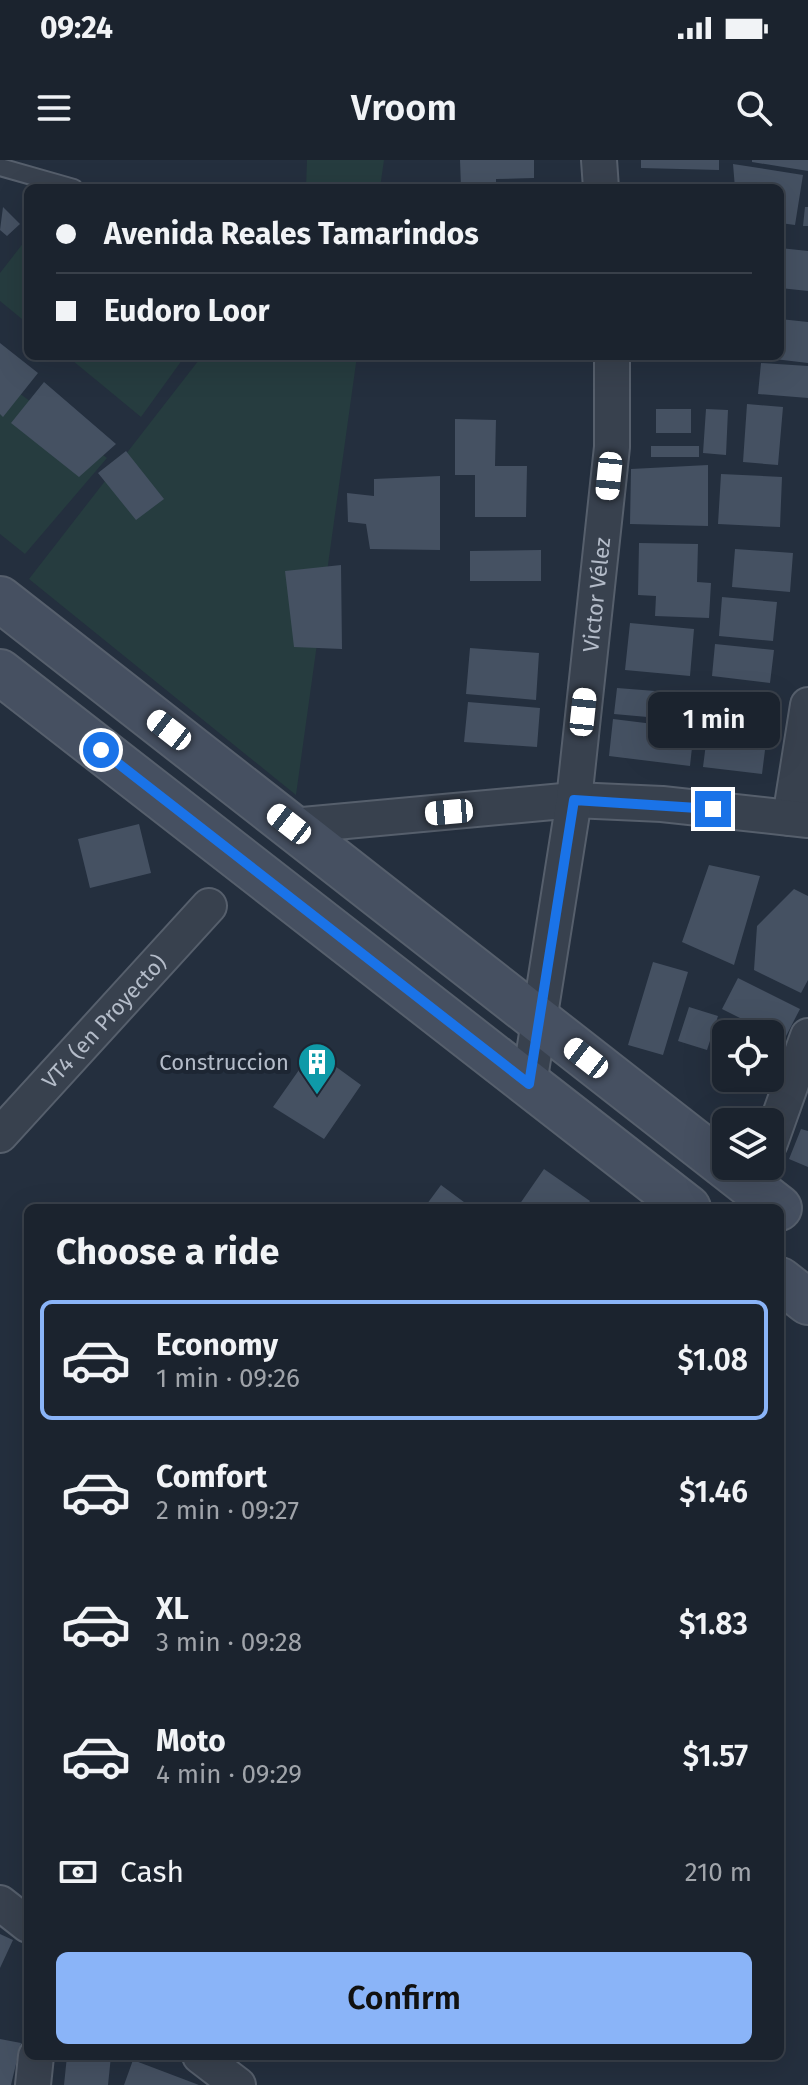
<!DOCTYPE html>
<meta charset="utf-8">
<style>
body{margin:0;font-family:"Fira Sans",sans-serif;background:#242b36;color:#f1f3f6;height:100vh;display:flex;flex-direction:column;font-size:30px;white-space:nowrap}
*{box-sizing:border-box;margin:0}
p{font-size:26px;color:#a0a4aa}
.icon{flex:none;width:44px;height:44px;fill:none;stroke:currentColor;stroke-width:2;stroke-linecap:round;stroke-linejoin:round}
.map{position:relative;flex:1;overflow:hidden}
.sheet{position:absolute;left:24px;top:1044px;width:760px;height:856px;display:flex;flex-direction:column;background:#1b232e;border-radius:12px;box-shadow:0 8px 32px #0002,0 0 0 2px #39404a}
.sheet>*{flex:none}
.top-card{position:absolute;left:24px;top:24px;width:760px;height:176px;border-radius:12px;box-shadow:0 8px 32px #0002,0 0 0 2px #39404a;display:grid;align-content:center;height:176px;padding:0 32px;background:#1b232e}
.tools{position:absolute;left:712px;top:860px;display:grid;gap:16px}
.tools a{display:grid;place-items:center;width:72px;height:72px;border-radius:12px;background:#1b232e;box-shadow:0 8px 32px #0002,0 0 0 2px #39404a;font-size:40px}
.end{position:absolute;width:36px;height:36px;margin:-18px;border:10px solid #1a73e8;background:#fff;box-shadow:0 0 0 4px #fff}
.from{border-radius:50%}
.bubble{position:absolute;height:56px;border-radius:12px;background:#1b232e;box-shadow:0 8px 32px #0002,0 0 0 2px #39404a;font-size:26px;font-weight:600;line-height:56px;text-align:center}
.car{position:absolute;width:24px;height:48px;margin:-24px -12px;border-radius:10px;box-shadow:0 0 6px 2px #0007;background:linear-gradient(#fff 24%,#345 0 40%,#fff 0 76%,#345 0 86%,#fff 0)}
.top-card b{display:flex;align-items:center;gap:28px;height:76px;font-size:30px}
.top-card b+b{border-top:2px solid #39404a}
.top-card i{width:20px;height:20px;background:#f1f3f6}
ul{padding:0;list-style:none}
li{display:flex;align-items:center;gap:24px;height:120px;margin:0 16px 12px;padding:0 16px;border:4px solid transparent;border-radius:12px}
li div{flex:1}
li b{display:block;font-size:30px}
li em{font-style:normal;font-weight:600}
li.on{border-color:#8ab4f8}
li>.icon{width:72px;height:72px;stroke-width:1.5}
h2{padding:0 32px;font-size:36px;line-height:96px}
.pay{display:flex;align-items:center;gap:20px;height:88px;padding:0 32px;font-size:30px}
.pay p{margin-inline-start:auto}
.cta{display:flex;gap:16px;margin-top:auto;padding:16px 32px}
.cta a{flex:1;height:92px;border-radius:12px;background:#8ab4f8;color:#111;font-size:32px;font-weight:600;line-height:92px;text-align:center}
.status{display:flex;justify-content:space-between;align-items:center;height:56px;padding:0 40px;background:#1b232e;direction:ltr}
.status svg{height:22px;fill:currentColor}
header{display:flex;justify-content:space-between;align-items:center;height:104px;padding:0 32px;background:#1b232e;font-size:36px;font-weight:600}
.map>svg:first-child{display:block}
.green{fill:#263c3f}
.building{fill:#455162}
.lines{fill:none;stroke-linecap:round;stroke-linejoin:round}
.lane-casing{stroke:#565f6c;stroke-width:20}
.street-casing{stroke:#565f6c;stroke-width:38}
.secondary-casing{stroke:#565f6c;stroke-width:48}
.lane{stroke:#38414e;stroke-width:16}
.street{stroke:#38414e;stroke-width:34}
.secondary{stroke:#465061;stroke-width:44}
.route{stroke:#1a73e8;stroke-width:10}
.labels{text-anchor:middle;stroke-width:8;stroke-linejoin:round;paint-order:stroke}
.street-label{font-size:22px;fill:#b4bcc9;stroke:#1d2633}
.poi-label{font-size:22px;fill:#b4bcc9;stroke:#1d2633;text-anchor:end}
</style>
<div class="status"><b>09:24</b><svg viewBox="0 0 49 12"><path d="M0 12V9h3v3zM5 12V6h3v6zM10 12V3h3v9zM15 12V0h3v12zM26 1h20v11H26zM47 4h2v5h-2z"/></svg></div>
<header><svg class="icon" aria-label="menu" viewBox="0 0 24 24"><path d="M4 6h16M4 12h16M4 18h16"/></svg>Vroom<svg class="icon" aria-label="search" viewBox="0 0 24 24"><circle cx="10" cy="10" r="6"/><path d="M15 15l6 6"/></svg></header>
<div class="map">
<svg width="808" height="1925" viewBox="0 0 808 1925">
<rect width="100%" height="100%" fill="#242f3e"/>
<path class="green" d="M307 0H384L380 28H306Z
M28 77V164L0 141V113Z
M67 196H185L141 257Z
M202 196H357L296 635 29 419Z
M0 219 107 298 25 394 0 374Z"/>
<path class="building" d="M460 0H534V18L496 19V28H461Z
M641 0H719V10L641 8Z
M752 0H808V11L752 2Z
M733 4 803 15 795 65 780 63V28H735Z
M3 47 20 64 7 76 0 70Z
M805 47H808V66H803Z
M780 88 808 91V131L780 128Z
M780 159 808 162V203L766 198 780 196Z
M0 183 38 213 3 257 0 254Z
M761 203 808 206V238L758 234Z
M44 222 116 284 79 317 11 263Z
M747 244 783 247 778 305 743 302Z
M656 249H691V273H656Z
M706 249 728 250 726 295 703 293Z
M455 259 496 260 495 306H527L526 357H475V315H455Z
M651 286H699V297H651Z
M126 291 164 339 136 360 98 313Z
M708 305V366L630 364 631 309Z
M721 314 782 317 780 367 718 364Z
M440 316V390L370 389 366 364 348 362 347 333 374 336V319Z
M639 383 698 384 697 422 711 423 709 458 655 456 656 436 638 435Z
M735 389 793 393 790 432 732 427Z
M541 390V421H470V391Z
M341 405 342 489 294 487 285 411Z
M722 437 777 442 773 481 719 476Z
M630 463 694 469 690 516 625 510Z
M715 484 774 490 770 523 712 516Z
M470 488 539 493 536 540 466 534Z
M617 528 694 534 692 561 614 554Z
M468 542 540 548 537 587 464 582Z
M710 552 769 558 762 614 703 607Z
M613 559 694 569 690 606 609 596Z
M139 664 151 713 90 728 78 679Z
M709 705 760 716 734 805 682 782Z
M794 729 808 736V820L801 833 754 810 757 766Z
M653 802 688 812 663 895 628 885Z
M738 818 800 849 784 880 722 849Z
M689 847 718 856 707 890 678 881Z
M313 890 361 925 324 979 273 947Z
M801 969 808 971V1007L789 999Z
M544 1009 590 1041 585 1048H517Z
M441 1025 472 1048H424Z
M0 1774 13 1780 0 1808Z
M0 1879 21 1883 11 1925H0Z
M67 1896H111L108 1925H64Z
M133 1900 199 1925H124Z"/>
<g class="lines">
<defs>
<path id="lane" d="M0 7 74 28"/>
<g id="street">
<path d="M599 0 601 28"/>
<path d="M790 658 808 545"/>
<path d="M292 666 574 640 662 644 808 660"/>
<path id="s1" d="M529 924 574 640 612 287V196"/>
<path id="s2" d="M0 975 209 746"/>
<path d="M770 983 808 876"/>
<path d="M0 1743 28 1765"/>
<path d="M200 1896 238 1925"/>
<path d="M33 1925 36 1896"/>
</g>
<path id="secondary" d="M0 439 779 1048
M0 512 688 1048
M780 1120 808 1142"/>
</defs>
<use href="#lane" class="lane-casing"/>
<use href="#street" class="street-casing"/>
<use href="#secondary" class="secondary-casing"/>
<use href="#lane" class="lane"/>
<use href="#street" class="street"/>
<use href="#secondary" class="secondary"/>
</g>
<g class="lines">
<path class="route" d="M101 590 529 924 574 640 713 649"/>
</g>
<defs>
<symbol id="building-pin" viewBox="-11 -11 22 30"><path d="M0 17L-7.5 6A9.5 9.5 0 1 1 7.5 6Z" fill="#0f9aa8" stroke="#1d2633"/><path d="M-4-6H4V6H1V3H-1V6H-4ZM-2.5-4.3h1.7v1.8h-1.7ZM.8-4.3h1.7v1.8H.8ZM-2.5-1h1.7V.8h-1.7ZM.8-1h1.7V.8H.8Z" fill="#fff"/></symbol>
</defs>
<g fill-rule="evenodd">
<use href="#building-pin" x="295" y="880" width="44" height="60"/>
</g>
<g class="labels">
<g class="street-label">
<text dy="8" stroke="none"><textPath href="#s1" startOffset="494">Victor Vélez</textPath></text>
<text dy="8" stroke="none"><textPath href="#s2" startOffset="154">VT4 (en Proyecto)</textPath></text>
</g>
<g class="poi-label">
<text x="289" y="910">Construccion</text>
</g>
</g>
</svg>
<div class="tools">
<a><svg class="icon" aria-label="locate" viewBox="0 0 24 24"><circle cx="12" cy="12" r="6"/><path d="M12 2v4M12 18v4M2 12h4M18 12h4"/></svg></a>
<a><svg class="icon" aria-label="layers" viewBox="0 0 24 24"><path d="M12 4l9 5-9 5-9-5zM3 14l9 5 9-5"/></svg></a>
</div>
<i class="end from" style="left:101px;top:590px"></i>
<i class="end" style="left:713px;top:649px"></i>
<div class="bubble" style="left:648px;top:532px;width:132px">1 min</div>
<i class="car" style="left:609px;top:316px;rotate:186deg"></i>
<i class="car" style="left:583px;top:552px;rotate:6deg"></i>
<i class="car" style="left:169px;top:570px;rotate:308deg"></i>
<i class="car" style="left:449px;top:652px;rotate:265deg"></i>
<i class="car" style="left:289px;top:664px;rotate:308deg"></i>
<i class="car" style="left:586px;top:898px;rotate:308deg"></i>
<div class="top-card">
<b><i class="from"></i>Avenida Reales Tamarindos</b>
<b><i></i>Eudoro Loor</b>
</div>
<section class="sheet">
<h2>Choose a ride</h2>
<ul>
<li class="on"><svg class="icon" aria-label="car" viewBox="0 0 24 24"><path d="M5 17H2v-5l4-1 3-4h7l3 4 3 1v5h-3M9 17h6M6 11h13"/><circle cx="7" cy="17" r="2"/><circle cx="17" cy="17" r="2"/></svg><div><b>Economy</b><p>1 min · 09:26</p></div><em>$1.08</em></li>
<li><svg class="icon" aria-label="car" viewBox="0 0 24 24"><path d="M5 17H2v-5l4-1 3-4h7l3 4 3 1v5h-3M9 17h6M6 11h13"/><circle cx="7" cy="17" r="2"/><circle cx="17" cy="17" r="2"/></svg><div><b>Comfort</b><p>2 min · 09:27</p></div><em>$1.46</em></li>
<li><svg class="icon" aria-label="car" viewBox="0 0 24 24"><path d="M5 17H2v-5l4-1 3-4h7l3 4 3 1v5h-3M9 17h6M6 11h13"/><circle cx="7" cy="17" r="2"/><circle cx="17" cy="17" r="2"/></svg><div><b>XL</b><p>3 min · 09:28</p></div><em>$1.83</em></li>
<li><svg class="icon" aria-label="car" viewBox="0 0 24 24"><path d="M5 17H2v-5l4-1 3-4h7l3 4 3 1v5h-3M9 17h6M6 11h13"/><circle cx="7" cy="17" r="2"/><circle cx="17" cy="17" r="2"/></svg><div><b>Moto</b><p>4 min · 09:29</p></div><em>$1.57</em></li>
</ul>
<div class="pay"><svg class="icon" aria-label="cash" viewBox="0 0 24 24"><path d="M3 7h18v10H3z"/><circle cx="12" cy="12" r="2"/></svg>Cash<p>210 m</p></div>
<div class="cta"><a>Confirm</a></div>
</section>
</div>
